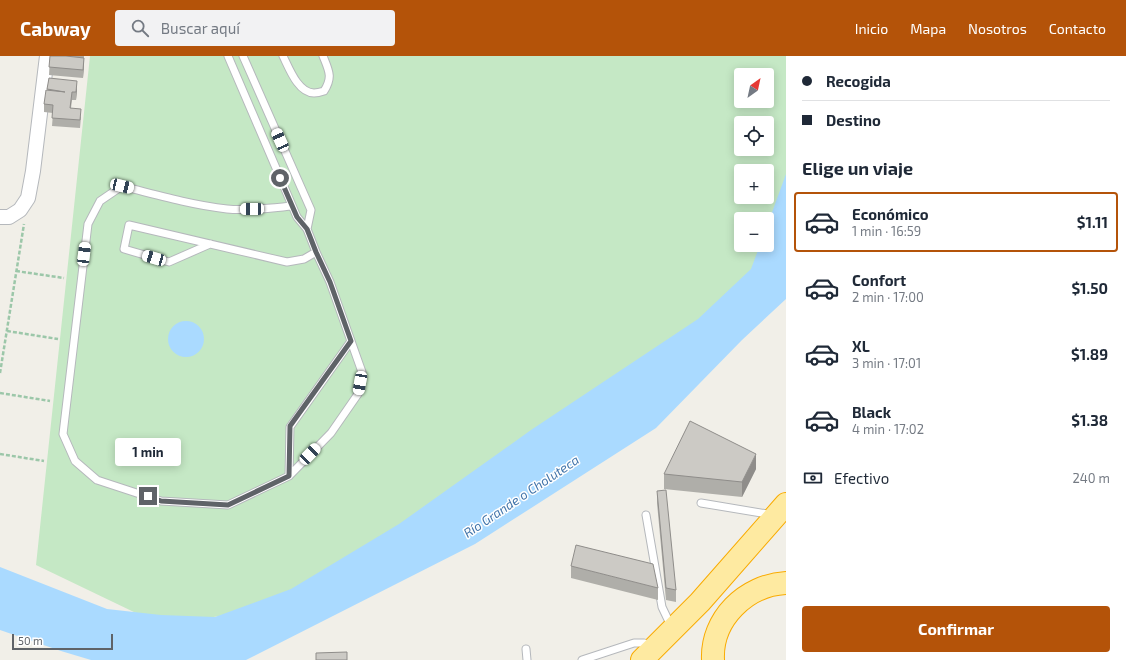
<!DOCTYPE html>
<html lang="es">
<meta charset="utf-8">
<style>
body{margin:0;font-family:"Exo 2",sans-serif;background:#f2f2f3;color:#1f2937;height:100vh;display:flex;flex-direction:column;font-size:15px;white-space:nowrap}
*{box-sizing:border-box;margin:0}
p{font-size:13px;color:#747a83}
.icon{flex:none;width:22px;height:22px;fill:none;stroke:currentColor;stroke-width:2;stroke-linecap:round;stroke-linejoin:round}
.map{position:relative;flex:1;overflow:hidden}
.side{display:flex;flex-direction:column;background:#fff;width:340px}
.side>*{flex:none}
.hud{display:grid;align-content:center;height:88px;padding:0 16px;background:#fff}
.needle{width:26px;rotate:33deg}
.tools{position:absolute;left:734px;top:12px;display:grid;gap:8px}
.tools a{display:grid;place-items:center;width:40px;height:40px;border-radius:4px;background:#fff;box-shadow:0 2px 10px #0003;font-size:20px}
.scale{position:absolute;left:12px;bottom:10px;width:101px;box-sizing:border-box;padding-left:4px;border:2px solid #5f6368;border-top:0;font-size:11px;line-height:14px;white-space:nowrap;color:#5f6368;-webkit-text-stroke:3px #fff;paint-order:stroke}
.end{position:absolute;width:18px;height:18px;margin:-9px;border:5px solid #5f6368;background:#fff;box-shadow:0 0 0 2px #fff}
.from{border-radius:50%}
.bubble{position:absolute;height:28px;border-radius:4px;background:#fff;box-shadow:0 2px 10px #0003;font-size:13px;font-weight:700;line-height:28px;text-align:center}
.car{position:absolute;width:12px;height:24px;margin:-12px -6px;border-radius:5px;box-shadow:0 0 3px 1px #0007;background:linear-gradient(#fff 24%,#345 0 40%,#fff 0 76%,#345 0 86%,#fff 0)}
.hud b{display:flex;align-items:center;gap:14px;height:38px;font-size:15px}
.hud b+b{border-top:1px solid #e0e1e3}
.hud i{width:10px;height:10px;background:#1f2937}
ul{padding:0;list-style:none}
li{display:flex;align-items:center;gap:12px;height:60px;margin:0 8px 6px;padding:0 8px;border:2px solid transparent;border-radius:4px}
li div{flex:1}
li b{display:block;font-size:15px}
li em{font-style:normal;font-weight:700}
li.active{border-color:#b45309}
li>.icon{width:36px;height:36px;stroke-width:1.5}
h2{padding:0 16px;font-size:18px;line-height:48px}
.pay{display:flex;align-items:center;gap:10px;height:44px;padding:0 16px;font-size:15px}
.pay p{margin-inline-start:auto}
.button{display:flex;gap:8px;margin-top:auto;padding:8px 16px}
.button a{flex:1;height:46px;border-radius:4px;background:#b45309;color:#fff;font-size:16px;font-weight:700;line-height:46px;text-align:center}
header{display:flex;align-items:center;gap:24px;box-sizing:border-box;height:56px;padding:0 20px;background:#b45309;color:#fff}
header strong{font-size:19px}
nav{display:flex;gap:22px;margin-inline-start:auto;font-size:14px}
.search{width:280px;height:36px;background:#f2f2f3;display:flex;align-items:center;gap:10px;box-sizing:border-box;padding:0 14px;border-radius:4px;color:#747a83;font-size:15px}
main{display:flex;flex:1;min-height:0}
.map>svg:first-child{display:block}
.green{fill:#c5e8c5;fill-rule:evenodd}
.water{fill:#aadaff}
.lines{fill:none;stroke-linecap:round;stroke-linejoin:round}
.service-casing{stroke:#b5b8bc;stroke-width:9}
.minor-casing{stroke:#b5b8bc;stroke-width:16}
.trunk-casing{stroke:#f9ab00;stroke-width:24}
.path{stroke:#9cc7a9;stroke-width:2.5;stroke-dasharray:4 2;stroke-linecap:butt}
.service{stroke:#fff;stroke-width:7}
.minor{stroke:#fff;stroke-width:14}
.trunk{stroke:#feeaa1;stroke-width:22}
.wall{fill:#afaea9}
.shaded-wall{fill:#8f8d8a}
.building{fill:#cccac5;stroke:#8f8d8a}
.route{stroke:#5f6368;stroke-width:5}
.labels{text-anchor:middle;stroke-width:3;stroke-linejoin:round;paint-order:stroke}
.water-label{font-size:13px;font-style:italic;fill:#4174aa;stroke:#fff}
</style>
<header>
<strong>Cabway</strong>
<div class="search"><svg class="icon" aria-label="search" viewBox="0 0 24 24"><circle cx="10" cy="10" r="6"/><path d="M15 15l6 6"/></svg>Buscar aquí</div>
<nav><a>Inicio</a><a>Mapa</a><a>Nosotros</a><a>Contacto</a></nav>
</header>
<main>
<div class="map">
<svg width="786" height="604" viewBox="0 0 786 604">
<rect width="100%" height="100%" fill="#f1efe8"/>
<path class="green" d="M90 0H786V152L770 192 682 311 293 547 163 570 36 509ZM741 19H767V45H741ZM741 67H767V93H741ZM741 115H767V141H741ZM741 163H767V189H741Z"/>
<path class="water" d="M786 118V243L742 284 656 372 475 488 246 604H91L61 595 0 574V511L107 553 161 559 215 561 291 533 399 468 531 374 698 263 751 213 760 189H767V170Z
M168 283a18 18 0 1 1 36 0a18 18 0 1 1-36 0Z"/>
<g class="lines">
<defs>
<path id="service" d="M228 0 297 161 307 173 316 196 330 226 362 316 358 338 331 377 289 420 228 449 161 445 97 424 75 405 63 378 88 168 100 145 122 130C157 139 192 149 227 153 248 155 271 152 292 150
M243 0 311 154 307 173
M283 0C289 12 298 37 314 37 317 37 321 36 324 35 333 21 329 15 323 0
M210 188 169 206 124 193 129 169 287 206 304 203 316 196
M289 420 290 371 351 285
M701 447 773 459
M646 459 662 551 672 572
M526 593 527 604
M582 604 634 587H644L652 589"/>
<path id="minor" d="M0 161H9L20 154 28 142 33 115 47 0"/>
<path id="trunk" d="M642 604 700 546 786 448
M713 604C711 563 746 529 786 527"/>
</defs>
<use href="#service" class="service-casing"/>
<use href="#minor" class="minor-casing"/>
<use href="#trunk" class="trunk-casing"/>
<path class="path" d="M16 215 64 222
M7 275 58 283
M0 317 24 168
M0 337 50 345
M0 398 44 405"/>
<use href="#service" class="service"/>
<use href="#minor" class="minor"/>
<use href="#trunk" class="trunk"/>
</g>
<path class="wall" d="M50 0H84L83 22 49 19Z
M49 22 77 33 76 44H72L71 52 81 61 80 72 52 70 53 57 44 56V48L47 35Z
M756 413 742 441 664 433V418Z
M657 435 676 534V546L666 544 657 447Z
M571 510 658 532V544L571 522Z"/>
<path class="shaded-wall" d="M84 2V10L83 22V14Z
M77 25V33L76 44V36Z
M756 398V413L742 441V426Z"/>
<path class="building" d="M50 0H66L84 2 83 14 49 11Z
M49 22 77 25 76 36H72L70 52 81 53 80 64 52 62 53 49 44 48 46 34 65 36 47 33Z
M690 365 756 398 742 426 664 418Z
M666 434 676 534 666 532 657 435Z
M576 489 653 508 658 532 571 510Z
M347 596V604H316V597Z"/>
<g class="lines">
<path class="route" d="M148 440 161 445 228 449 289 420 290 370 351 285 330 226 316 196 307 173 297 161 280 122"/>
</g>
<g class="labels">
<g class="water-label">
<text transform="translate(521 440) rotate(-34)" y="5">Río Grande o Choluteca</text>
</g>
</g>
</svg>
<div class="tools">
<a><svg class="needle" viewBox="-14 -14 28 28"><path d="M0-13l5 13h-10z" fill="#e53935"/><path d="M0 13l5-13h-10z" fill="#747a83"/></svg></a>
<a><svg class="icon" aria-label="locate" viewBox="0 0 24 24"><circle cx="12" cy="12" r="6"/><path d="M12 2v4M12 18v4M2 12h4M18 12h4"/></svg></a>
<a>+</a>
<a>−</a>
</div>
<div class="scale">50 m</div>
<i class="end from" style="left:280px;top:122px"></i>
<i class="end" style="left:148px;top:440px"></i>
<div class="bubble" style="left:115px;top:382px;width:66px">1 min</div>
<i class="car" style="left:280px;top:84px;rotate:336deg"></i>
<i class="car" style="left:122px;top:130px;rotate:103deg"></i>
<i class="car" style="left:252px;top:153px;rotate:269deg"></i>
<i class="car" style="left:84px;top:198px;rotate:7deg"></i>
<i class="car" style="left:154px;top:202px;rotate:286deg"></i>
<i class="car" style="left:360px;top:327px;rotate:190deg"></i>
<i class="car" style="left:310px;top:398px;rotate:44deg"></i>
</div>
<section class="side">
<div class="hud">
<b><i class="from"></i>Recogida</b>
<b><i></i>Destino</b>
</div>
<h2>Elige un viaje</h2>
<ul>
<li class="active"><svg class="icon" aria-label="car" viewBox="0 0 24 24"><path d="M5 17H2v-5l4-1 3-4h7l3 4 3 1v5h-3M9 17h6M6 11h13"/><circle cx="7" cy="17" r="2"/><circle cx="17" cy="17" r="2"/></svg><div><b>Económico</b><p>1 min · 16:59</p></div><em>$1.11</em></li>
<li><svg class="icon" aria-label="car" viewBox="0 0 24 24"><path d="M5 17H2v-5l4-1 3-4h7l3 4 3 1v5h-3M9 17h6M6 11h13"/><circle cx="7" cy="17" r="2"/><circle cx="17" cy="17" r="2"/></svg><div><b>Confort</b><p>2 min · 17:00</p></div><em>$1.50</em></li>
<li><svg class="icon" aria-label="car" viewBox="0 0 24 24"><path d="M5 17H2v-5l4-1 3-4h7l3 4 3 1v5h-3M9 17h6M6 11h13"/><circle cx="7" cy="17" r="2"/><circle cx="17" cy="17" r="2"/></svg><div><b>XL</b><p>3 min · 17:01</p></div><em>$1.89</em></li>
<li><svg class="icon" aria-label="car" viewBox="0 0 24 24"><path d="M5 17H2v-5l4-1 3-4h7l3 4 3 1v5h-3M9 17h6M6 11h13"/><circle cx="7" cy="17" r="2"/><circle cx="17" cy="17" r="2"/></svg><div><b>Black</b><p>4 min · 17:02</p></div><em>$1.38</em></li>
</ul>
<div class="pay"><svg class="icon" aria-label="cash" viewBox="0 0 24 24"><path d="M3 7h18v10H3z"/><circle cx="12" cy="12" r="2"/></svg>Efectivo<p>240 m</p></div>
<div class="button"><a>Confirmar</a></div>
</section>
</main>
